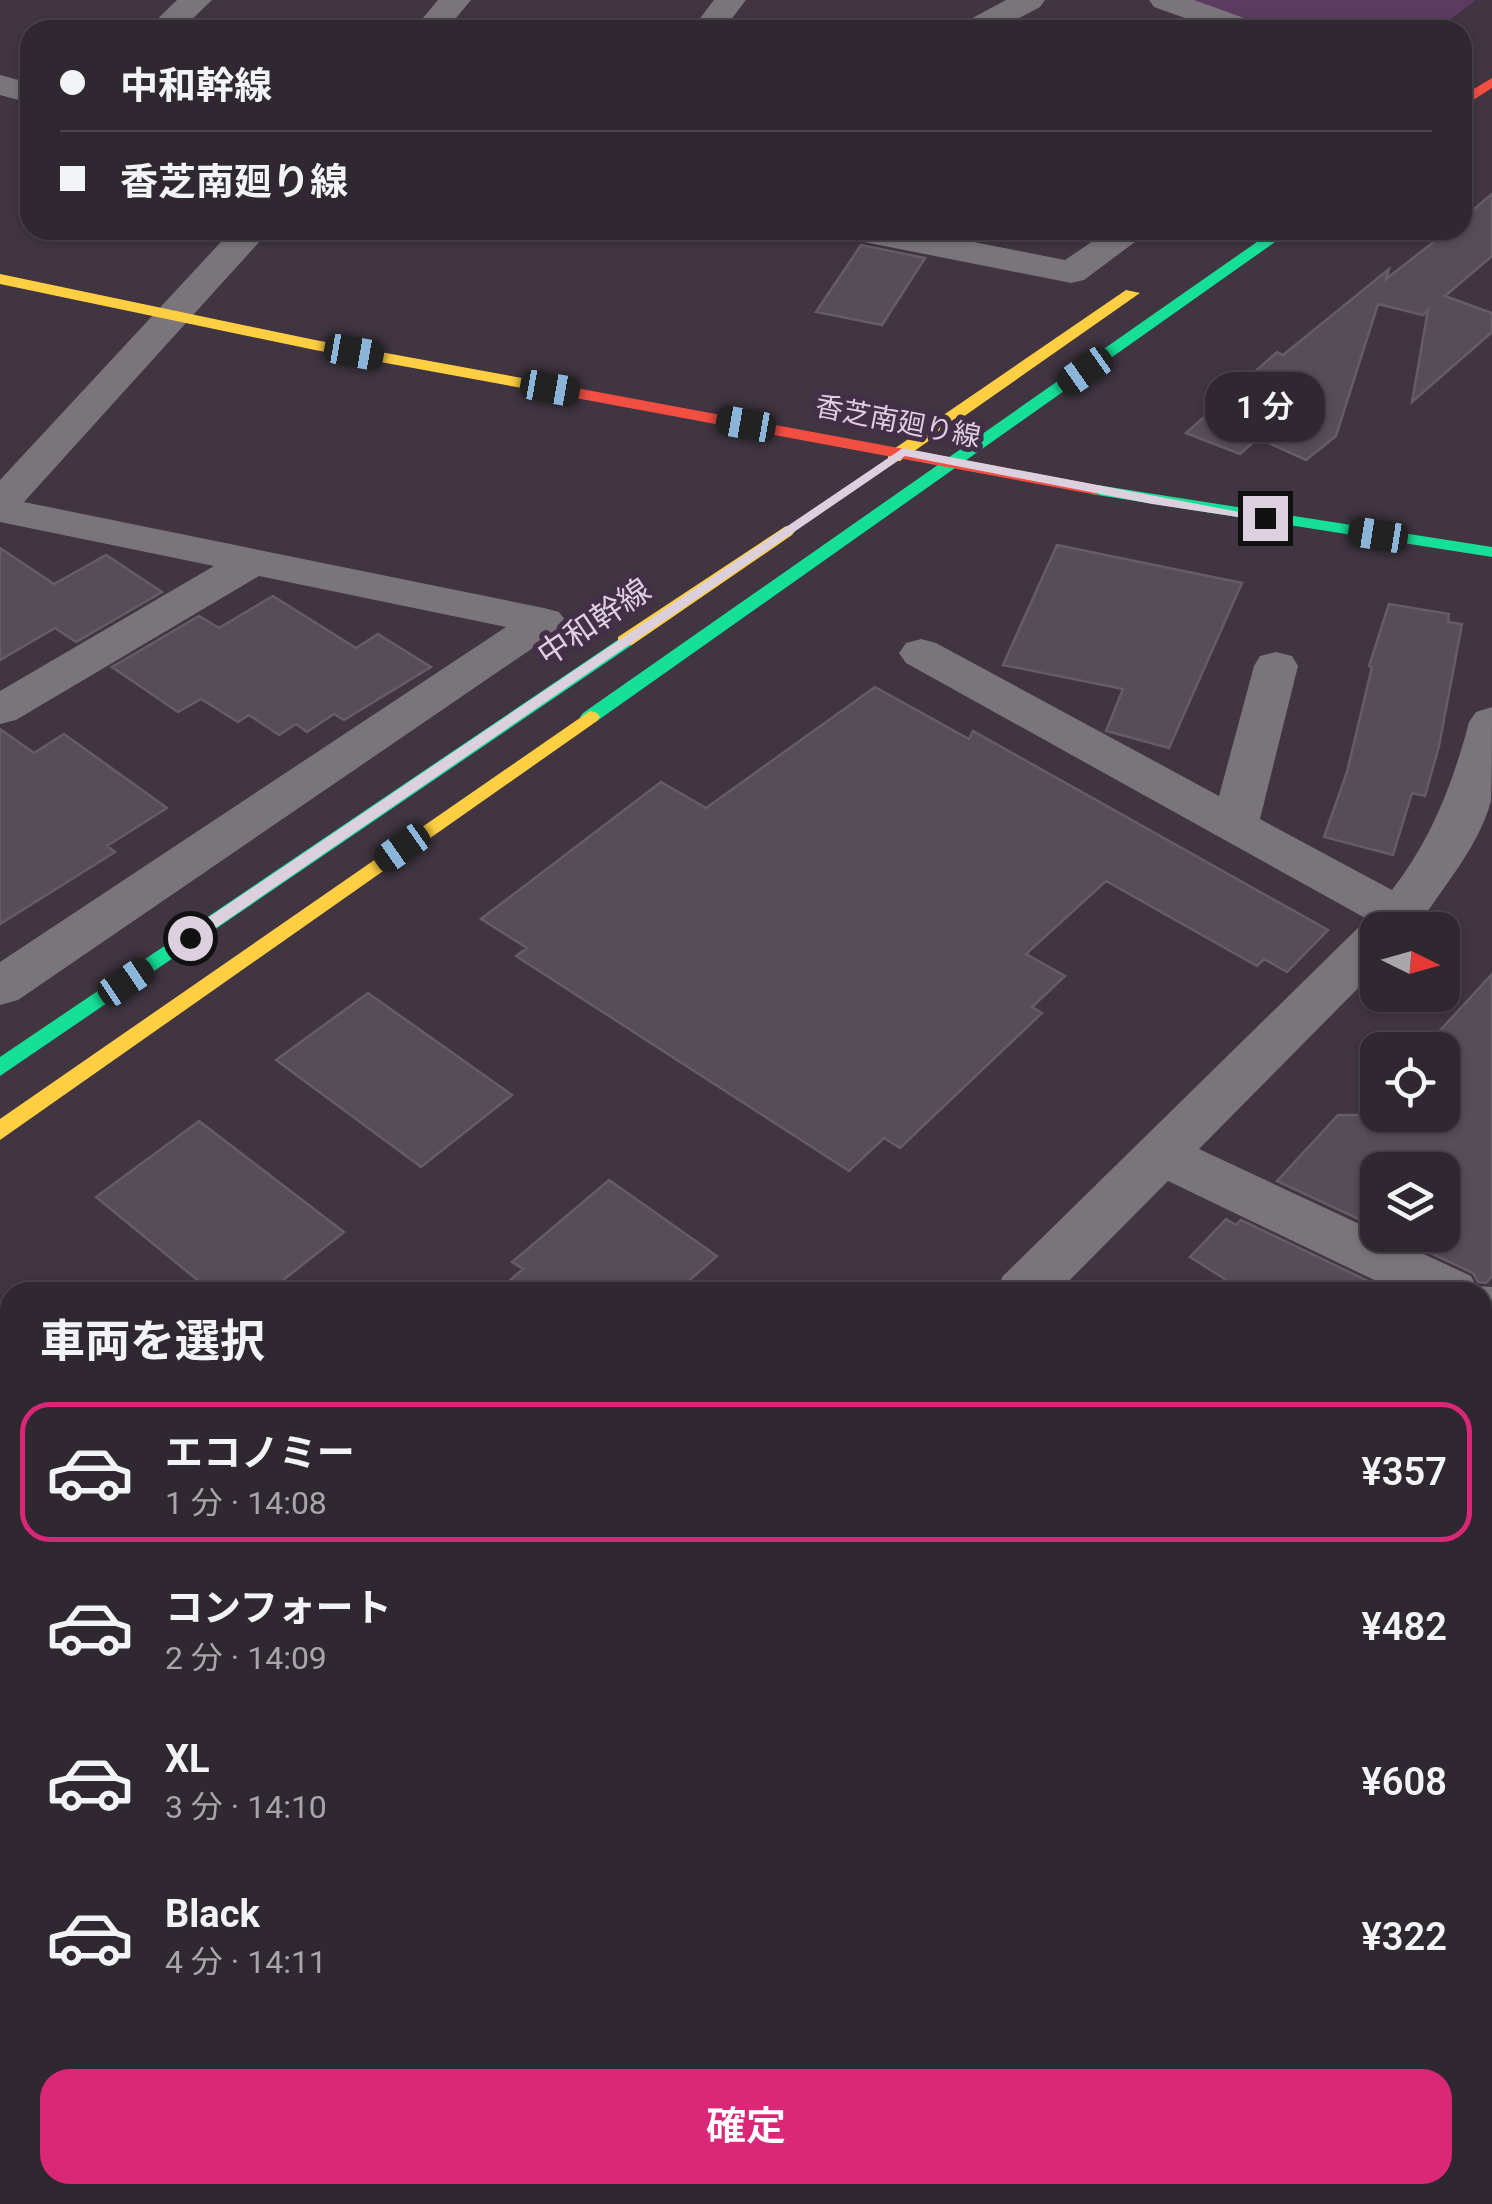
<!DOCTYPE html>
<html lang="ja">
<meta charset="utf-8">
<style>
body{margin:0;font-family:Roboto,"Noto Sans JP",sans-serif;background:#3c343d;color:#f1f3f6;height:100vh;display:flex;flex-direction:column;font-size:38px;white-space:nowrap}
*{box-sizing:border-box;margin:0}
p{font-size:32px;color:#a8a6ab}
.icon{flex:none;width:55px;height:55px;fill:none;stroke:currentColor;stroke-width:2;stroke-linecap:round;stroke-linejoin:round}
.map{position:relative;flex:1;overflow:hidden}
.side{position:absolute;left:0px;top:1282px;width:1492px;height:922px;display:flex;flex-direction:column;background:#302831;border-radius:30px 30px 0 0;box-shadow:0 2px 8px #0004,0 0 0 2px #4b444d}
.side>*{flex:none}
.banner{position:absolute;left:20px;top:20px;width:1452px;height:220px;border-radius:30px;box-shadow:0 2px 8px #0004,0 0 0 2px #4b444d;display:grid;align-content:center;height:220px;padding:0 40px;background:#302831}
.needle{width:65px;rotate:95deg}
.tools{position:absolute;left:1360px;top:912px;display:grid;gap:20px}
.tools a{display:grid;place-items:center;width:100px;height:100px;border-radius:20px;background:#302831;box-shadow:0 2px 8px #0004,0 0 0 2px #4b444d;font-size:50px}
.end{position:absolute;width:45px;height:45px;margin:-22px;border:12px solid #dccfde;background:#111;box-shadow:0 0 0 5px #111}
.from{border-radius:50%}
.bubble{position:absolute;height:70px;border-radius:30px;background:#302831;box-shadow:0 2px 8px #0004,0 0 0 2px #4b444d;font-size:32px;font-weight:600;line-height:70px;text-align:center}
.car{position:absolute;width:30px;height:60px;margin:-30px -15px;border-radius:12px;box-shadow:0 0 8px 2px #0007;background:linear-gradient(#222 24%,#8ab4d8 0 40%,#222 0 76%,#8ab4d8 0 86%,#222 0)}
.banner b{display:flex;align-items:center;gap:35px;height:95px;font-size:38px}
.banner b+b{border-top:2px solid #4b444d}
.banner i{width:25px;height:25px;background:#f1f3f6}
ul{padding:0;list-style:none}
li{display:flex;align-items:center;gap:30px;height:140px;margin:0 20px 15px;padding:0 20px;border:5px solid transparent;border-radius:30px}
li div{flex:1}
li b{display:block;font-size:38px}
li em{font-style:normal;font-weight:600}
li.on{border-color:#db2777}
li>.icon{width:90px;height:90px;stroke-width:1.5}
h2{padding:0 40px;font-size:45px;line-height:120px}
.cta{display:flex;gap:20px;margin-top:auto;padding:20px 40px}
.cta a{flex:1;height:115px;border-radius:30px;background:#db2777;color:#fff;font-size:40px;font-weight:600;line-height:115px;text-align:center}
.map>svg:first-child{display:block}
.green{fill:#5b3c60}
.building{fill:#574d58;stroke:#655c67;stroke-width:2.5}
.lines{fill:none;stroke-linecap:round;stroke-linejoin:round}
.street{fill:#7a757a;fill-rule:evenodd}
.fast{fill:#16e098;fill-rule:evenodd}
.slow{fill:#ffcf43;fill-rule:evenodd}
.jam{fill:#f24e42;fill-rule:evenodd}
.route{fill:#dccfde}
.labels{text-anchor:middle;stroke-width:10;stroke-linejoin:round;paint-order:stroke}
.far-street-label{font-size:28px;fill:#dccfde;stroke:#432f47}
.street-label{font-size:32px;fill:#dccfde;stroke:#432f47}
</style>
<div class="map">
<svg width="1492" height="2204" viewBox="0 0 1492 2204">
<rect width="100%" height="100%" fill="#403541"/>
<path class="green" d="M1191 0H1476L1436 30H1277Z"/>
<path class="building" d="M1492 194V256L1445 296 1492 313V332L1412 402 1428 310 1423 315 1378 304 1336 436 1306 460 1258 438 1240 454 1186 433 1277 352 1283 355 1389 269 1386 279 1449 230H1462V219Z
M861 245 925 258 882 325 816 312Z
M1057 545 1242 583 1169 748 1106 731 1123 689 1003 665Z
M0 548 54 584 106 555 162 592 76 642 55 628 0 660Z
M273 596 356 648 378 634 431 667 344 720 334 714 307 732 296 724 279 735 249 715 238 722 201 699 178 712 112 667 199 616 219 628Z
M1389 604 1449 614 1448 622 1462 624 1439 746 1425 796 1412 793 1393 855 1324 837 1347 772 1372 667 1369 666Z
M875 687 969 739 973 731 1328 930 1287 972 1264 959 1257 966 1106 881 1026 954 1065 976 1032 1007 1042 1013 900 1148 884 1138 849 1171 516 956 527 948 481 919 661 782 706 808Z
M0 729 34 753 64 734 167 808 107 846 115 852 0 924Z
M1492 974V1276L1486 1283 1478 1282 1473 1273 1392 1235H1442V1170H1378V1228L1277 1181 1338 1115H1362L1378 1098V1115H1442V1050H1422Z
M368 993 512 1095 421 1167 276 1060Z
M199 1121 344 1232 268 1292H212L96 1197Z
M609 1180 717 1256 676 1292H496L523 1269 512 1262Z
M1226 1219 1236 1225 1241 1220 1391 1292H1245L1190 1257Z"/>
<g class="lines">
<path class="street" d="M177 0H212L181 30H146Z
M438 0H471L446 30H413Z
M714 0H746L723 30H691Z
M1006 0H1045L1040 7 997 30H958L963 23Z
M1149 0H1194L1258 23 1263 30H1218L1154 7Z
M0 75 30 83V103L0 95Z
M232 230H270L24 502 544 608 559 612 566 621 559 630 18 1000 0 1005V962L506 627 259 576 16 720 0 724V691L214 566 0 522V480Z
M841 230H913L1065 260 1109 230H1151L1084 280 1071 283 859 241 846 238Z
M921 639 936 643 1219 796 1254 666 1260 656 1276 652 1292 656 1298 666 1260 819 1392 890C1431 840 1453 783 1469 722L1476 712 1492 707C1492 736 1492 773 1491 801 1478 849 1442 887 1417 928L1378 930V968L1199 1149 1471 1276 1476 1286 1492 1287V1335L1482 1332V1292H1399L1168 1181 1058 1292H995L1003 1276 1367 919 906 663 899 653 906 643Z
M1492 1390V1448L1482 1452V1394Z
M1482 1644 1492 1648V1707L1482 1704Z
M0 2055 10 2059V2138L0 2134Z
M1482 2119 1492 2123V2198L1482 2194Z
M57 2195H184L180 2204H61Z
M819 2195H896L892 2204H815Z"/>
<path class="fast" d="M1274 230H1292L597 721H583L580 717 583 713Z
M1097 485 1492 547V557L1091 494 1088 490Z
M625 635 632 637V645L0 1076V1057Z"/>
<path class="slow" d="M0 274 315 340 544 382 552 387 544 392 315 350 0 284Z
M1126 290 1140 293 900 461H888V453Z
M786 526 795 531 792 535 632 645H618V637Z
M590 711 597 713 600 717 597 721 0 1140V1119Z"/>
<path class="jam" d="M1492 78V88L1462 107V96Z
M544 382 1097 485 1106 490 1097 495 538 391 536 387Z"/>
</g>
<path class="route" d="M903 448 1271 518 1265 521 1152 504 905 456 195 942H184V934Z"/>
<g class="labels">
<g class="far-street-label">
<text transform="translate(898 421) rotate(11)" y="10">香芝南廻り線</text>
</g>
<g class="street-label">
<text transform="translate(594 622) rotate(-34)" y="11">中和幹線</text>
</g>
</g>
</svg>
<div class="tools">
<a><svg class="needle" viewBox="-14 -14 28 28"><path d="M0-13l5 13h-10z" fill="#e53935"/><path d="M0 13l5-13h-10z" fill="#a8a6ab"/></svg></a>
<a><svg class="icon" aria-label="locate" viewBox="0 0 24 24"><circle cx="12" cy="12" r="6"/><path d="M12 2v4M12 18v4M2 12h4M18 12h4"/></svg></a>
<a><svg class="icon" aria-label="layers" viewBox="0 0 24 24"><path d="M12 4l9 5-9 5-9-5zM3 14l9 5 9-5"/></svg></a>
</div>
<i class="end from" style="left:190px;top:938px"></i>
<i class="end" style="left:1265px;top:518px"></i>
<div class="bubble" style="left:1205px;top:372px;width:120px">1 分</div>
<i class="car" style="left:354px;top:352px;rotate:100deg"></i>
<i class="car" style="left:1085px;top:371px;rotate:235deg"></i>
<i class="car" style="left:550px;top:388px;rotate:100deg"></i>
<i class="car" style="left:746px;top:424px;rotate:280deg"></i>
<i class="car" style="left:1378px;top:535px;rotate:279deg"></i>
<i class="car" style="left:402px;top:848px;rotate:235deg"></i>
<i class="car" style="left:126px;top:982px;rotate:56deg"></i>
<div class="banner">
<b><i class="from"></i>中和幹線</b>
<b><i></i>香芝南廻り線</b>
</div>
<section class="side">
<h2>車両を選択</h2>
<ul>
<li class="on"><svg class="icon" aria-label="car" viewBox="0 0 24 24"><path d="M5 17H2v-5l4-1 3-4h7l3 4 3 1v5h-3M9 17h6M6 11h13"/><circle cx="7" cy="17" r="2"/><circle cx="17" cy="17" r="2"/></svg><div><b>エコノミー</b><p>1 分 · 14:08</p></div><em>¥357</em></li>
<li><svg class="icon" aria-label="car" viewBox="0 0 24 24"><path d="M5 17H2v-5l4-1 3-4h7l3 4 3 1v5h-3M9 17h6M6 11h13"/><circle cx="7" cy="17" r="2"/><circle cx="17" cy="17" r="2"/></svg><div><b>コンフォート</b><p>2 分 · 14:09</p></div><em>¥482</em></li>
<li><svg class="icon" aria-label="car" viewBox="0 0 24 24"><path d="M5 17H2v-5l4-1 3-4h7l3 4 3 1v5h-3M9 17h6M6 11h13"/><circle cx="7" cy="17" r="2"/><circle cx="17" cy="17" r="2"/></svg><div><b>XL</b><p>3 分 · 14:10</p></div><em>¥608</em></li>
<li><svg class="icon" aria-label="car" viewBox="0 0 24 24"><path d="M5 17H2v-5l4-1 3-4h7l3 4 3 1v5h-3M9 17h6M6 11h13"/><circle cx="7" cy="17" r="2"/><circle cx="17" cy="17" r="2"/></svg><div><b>Black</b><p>4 分 · 14:11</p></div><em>¥322</em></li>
</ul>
<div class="cta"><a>確定</a></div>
</section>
</div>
